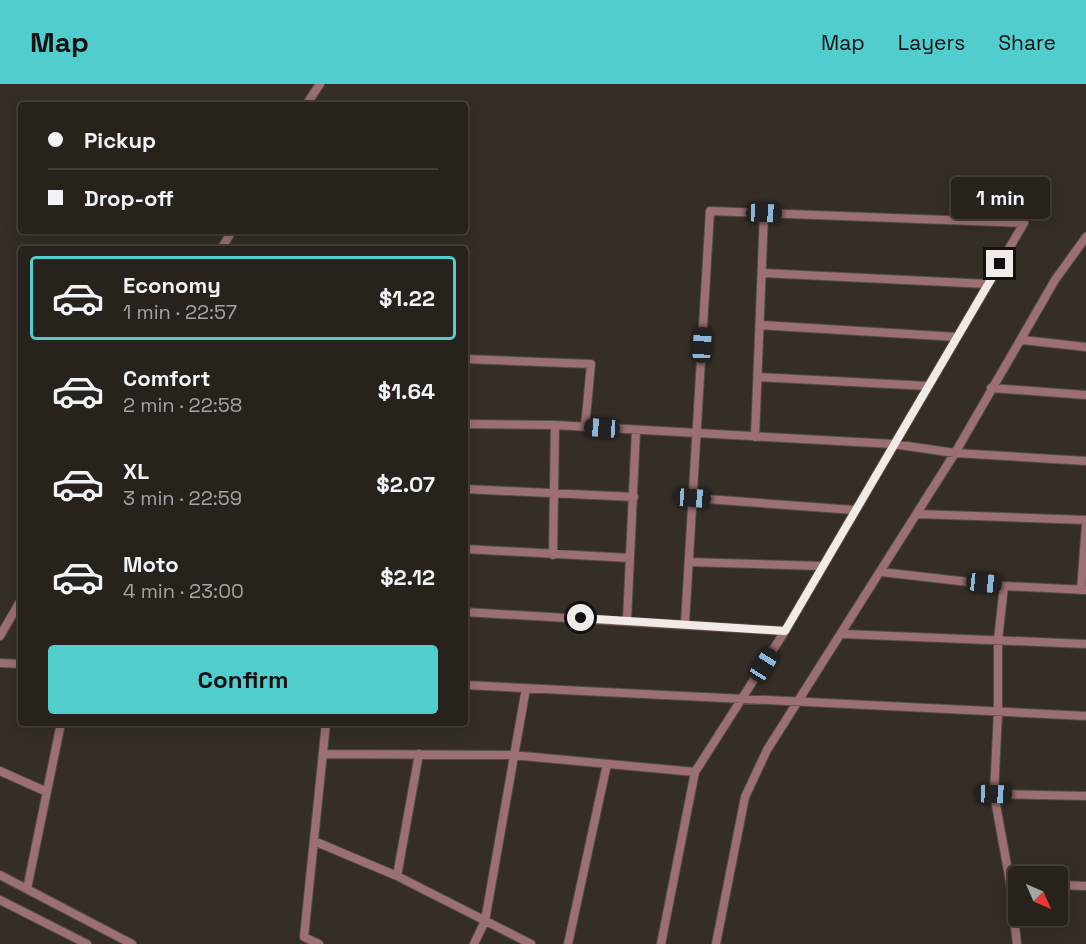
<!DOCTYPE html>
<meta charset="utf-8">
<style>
body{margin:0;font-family:"Space Grotesk",sans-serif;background:#302a26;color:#f1f3f6;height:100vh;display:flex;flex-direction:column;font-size:22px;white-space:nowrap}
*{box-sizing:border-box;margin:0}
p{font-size:20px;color:#a5a4a4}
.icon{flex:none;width:33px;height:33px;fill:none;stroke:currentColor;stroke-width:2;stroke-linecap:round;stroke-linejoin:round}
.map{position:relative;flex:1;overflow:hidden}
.side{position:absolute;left:18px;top:162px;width:450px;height:480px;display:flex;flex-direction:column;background:#28221d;border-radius:6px;box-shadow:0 3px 15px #0003,0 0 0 2px #443f3b}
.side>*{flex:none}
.guide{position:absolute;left:18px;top:18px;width:450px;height:132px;border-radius:6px;box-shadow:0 3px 15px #0003,0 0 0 2px #443f3b;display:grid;align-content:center;height:132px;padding:0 30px;background:#28221d}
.needle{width:39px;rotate:135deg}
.tools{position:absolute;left:1008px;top:782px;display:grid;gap:12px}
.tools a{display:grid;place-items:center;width:60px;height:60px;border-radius:6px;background:#28221d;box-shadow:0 3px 15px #0003,0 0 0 2px #443f3b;font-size:30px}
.end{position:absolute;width:27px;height:27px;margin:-14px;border:8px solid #f0ebe7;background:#111;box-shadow:0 0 0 3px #111}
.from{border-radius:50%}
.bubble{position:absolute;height:42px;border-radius:6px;background:#28221d;box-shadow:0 3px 15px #0003,0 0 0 2px #443f3b;font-size:20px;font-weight:800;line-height:42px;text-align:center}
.car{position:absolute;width:18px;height:36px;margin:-18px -9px;border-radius:8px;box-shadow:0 0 4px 2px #0007;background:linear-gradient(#222 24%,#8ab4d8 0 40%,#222 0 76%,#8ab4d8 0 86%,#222 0)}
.guide b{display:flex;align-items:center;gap:21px;height:57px;font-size:22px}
.guide b+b{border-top:2px solid #443f3b}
.guide i{width:15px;height:15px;background:#f1f3f6}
ul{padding:10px 0 0;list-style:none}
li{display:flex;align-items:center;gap:18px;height:84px;margin:0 12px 9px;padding:0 18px;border:3px solid transparent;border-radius:6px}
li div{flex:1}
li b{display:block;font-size:22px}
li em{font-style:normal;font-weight:800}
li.active{border-color:#52cdce}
li>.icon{width:54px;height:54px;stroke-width:1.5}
.action{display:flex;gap:12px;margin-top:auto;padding:12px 30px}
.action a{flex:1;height:69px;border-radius:6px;background:#52cdce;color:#111;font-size:24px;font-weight:800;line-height:69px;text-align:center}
header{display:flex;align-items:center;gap:36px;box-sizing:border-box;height:84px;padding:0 30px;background:#52cdce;color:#111}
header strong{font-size:28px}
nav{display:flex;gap:33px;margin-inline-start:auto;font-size:21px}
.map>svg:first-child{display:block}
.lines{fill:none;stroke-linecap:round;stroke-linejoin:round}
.street-casing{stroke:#534c46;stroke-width:10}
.street{stroke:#9c6f72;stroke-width:8}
.route{stroke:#f0ebe7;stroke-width:8}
</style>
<header>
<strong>Map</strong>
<nav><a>Map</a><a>Layers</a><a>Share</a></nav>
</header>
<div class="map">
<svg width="1086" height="860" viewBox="0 0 1086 860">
<rect width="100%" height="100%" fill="#352e27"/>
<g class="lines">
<defs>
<path id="street" d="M306 21 320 0
M221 165 232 147
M762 189 988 200
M760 241 957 253
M1023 256 1086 263
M465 275 591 280 585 343
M758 293 928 302
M991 304 1086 311
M465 340 555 341 893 360 955 369 1086 377
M755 353 764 129
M465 405 634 413
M693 414 854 426
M917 430 1086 436
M465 465 630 474
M553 471 555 341
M689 478 821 482
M881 488 1004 502 1086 506
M1004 502 998 556V628L994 710 1010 798 1017 860
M1081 506 1086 441
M465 528 785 547
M627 536 636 346
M843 550 1086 560
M0 552 21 516
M0 579 21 580
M465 601 1086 632
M323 670 512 671 695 688
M0 687 47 708
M994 710 1086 712
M314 757 397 792 531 860
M0 791 132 860
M397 792 419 670
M1058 801 1086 802
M27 805 61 639
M0 816 87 860
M319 860 304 853 326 639
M474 860 485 837 526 604
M568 860 607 680
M661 860 695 688 785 547 1024 139 710 127 685 539
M716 860 745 713 767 666 955 369 1055 196 1086 153"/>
</defs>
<use href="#street" class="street-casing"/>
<use href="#street" class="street"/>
</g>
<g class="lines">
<path class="route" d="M581 534 785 547 1000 180"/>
</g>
</svg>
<div class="tools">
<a><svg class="needle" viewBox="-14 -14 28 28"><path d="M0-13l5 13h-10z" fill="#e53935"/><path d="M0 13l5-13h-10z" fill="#a5a4a4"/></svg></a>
</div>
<i class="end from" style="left:581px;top:534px"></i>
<i class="end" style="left:1000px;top:180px"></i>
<div class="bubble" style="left:951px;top:93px;width:99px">1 min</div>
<i class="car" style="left:764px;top:129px;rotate:92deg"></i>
<i class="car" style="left:702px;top:261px;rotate:3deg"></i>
<i class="car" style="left:602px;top:344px;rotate:274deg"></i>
<i class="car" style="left:693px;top:414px;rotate:94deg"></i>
<i class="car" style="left:984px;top:499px;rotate:96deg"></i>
<i class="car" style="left:764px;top:581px;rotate:32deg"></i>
<i class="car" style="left:994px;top:710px;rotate:92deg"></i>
<div class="guide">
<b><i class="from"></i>Pickup</b>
<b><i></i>Drop-off</b>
</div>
<section class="side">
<ul>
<li class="active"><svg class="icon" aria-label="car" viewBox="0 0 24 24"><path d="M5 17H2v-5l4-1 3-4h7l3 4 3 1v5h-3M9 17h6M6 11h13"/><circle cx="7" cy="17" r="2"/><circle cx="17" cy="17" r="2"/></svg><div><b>Economy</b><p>1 min · 22:57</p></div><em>$1.22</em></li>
<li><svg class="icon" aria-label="car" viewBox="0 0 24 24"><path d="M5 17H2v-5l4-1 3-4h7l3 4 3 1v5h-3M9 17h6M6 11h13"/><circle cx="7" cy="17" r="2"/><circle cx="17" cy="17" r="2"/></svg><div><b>Comfort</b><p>2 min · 22:58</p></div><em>$1.64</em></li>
<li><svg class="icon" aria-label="car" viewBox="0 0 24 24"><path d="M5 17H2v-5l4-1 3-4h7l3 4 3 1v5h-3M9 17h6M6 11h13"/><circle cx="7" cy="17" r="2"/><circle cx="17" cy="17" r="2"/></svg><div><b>XL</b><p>3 min · 22:59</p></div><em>$2.07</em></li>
<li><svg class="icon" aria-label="car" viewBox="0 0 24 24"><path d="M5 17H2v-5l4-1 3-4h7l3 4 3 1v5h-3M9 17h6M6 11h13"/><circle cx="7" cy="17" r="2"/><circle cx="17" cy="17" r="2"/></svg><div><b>Moto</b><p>4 min · 23:00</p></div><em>$2.12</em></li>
</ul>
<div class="action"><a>Confirm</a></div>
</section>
</div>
